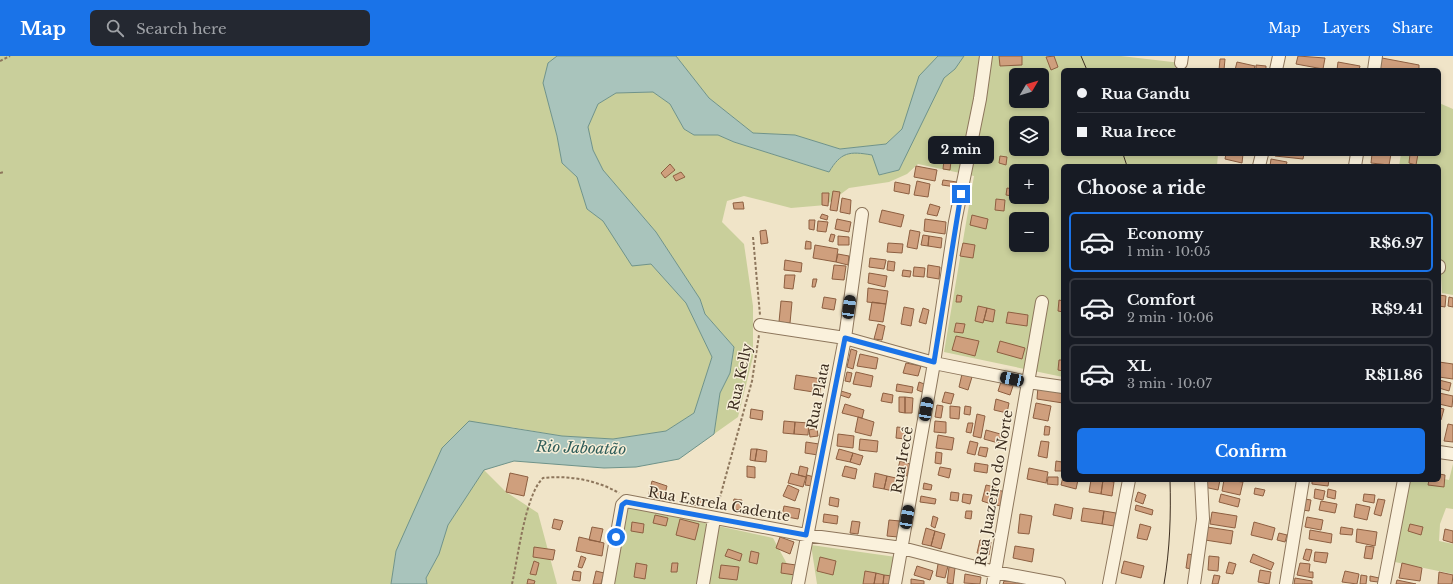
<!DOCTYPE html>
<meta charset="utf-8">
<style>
body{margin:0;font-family:"Libre Baskerville",serif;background:#242831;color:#f1f3f6;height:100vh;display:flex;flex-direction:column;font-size:15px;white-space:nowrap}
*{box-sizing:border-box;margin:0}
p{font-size:13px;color:#9ea1a6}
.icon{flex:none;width:22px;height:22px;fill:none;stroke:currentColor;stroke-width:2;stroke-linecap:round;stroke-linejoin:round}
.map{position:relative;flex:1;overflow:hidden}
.drawer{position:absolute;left:1061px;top:108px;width:380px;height:318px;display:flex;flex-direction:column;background:#171b24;border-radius:6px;box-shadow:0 2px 6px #0003}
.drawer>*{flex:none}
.banner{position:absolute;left:1061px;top:12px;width:380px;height:88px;border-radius:6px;box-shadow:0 2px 6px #0003;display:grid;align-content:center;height:88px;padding:0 16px;background:#171b24}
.needle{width:26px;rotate:52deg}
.controls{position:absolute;left:1009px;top:12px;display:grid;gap:8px}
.controls a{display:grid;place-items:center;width:40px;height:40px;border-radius:6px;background:#171b24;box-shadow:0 2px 6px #0003;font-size:20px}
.end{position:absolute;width:18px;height:18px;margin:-9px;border:5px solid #1a73e8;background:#fff;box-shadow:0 0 0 2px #fff}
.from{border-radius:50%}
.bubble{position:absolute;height:28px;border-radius:6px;background:#171b24;box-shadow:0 2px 6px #0003;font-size:13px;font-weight:800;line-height:28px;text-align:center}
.car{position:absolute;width:12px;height:24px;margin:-12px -6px;border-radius:5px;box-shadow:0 0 3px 1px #0007;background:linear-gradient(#222 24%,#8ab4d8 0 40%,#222 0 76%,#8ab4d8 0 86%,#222 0)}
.banner b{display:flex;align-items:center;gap:14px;height:38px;font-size:15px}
.banner b+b{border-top:1px solid #363941}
.banner i{width:10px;height:10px;background:#f1f3f6}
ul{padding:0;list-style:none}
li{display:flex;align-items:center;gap:12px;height:60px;margin:0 8px 6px;padding:0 8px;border:2px solid #363941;border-radius:6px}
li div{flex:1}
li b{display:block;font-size:15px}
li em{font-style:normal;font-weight:800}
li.on{border-color:#1a73e8}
li>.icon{width:36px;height:36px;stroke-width:1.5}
h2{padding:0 16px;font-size:18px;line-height:48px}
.cta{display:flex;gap:8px;margin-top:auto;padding:8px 16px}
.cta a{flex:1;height:46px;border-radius:6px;background:#1a73e8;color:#fff;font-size:16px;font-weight:800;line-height:46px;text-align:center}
header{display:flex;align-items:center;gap:24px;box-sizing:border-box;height:56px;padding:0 20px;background:#1a73e8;color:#fff}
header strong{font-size:19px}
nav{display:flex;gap:22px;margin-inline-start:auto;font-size:14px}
.search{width:280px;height:36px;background:#242831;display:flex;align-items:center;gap:10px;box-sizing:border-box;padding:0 14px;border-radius:6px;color:#9ea1a6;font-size:15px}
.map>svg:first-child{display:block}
.green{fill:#c9cf9b;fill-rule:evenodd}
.water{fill:#a9c4bc;stroke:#6f938a}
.building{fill:#cf9f7d;stroke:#8d5f41}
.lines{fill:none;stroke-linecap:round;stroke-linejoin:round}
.minor-casing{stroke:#8d765c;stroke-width:14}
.path{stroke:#8d765c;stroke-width:2;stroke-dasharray:3 2;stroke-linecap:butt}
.minor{stroke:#faf1dc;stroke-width:12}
.tram{stroke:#3d2e20;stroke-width:1}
.route{stroke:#1a73e8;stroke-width:5}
.labels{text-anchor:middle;stroke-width:3;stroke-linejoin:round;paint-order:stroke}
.street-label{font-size:14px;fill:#3d2e20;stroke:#f7eed8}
.water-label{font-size:15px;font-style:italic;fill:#2f5d5a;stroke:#f7eed8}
</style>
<header>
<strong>Map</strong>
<div class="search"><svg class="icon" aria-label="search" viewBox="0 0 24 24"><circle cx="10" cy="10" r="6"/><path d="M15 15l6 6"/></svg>Search here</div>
<nav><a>Map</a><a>Layers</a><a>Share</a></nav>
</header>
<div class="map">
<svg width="1453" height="528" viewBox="0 0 1453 528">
<rect width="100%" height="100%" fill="#f0e4c8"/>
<path class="green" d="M0 0H557L548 7 543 27 557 80 562 107 577 121 587 153 603 165 617 185 651 208 686 247 712 301 694 357 666 375 613 383 562 380 510 371 396 495 391 528H0Z
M676 0H1121L1181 7 1172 14H1063V98H1218L1217 110H1063V321L944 296 974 120 918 108 907 118 889 126 849 132 826 149 791 152 744 140 727 145 722 166 744 188 753 250V301L738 361 714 378 720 337 730 317 734 291 705 258 700 243 656 176 603 114 593 94 588 71 598 48 616 37 653 36 670 48 684 73 694 79H718L734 86 829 116C842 96 849 95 872 99L880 119 899 114 904 105 908 55 902 73 886 88 840 93 795 79 753 77 709 42ZM1016 19H1042V45H1016ZM1016 67H1042V93H1016ZM1016 115H1042V141H1016ZM1016 163H1042V189H1016Z
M1439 47 1453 53V239L1442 237 1441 219 1439 218V110H1399L1401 98H1439Z
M1453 408V453L1446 452 1440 468 1439 485 1453 488V518L1390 505 1408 424H1439V422L1449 424Z
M484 414 506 436 538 457 557 528H427L426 522 439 498 448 469Z
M622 449 773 482 793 519 791 528H611Z
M811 489 896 501 890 528H817Z"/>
<path class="water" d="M557 0H676L709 42 753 77 795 79 840 93 886 88 902 73 919 20 938 0H964L955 13 944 22 899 114 879 119 872 99C849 95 841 96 829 116L734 86 718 79H694L684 73 670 48 653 36 616 37 598 48 588 71 593 94 603 114 656 176 700 243 705 258 734 291 730 317 720 337 714 378 679 403 636 411 604 412 514 405 484 414 448 469 439 498 426 522 427 528H391L396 495 442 392 469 365 562 380 613 383 666 375 694 357 712 301 686 247 651 208 632 210 603 165 587 153 577 121 562 107 557 80 543 27 548 7Z"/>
<path class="building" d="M999 0H1022V9L1000 10Z
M1054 0 1058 11 1051 14 1046 1Z
M1298 0 1325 2 1323 13 1296 8Z
M1382 2 1419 9V14H1379Z
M1220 3H1225L1224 14H1219Z
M1237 6 1255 10 1254 14H1235Z
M1338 6 1360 10 1359 14H1337Z
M1256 9 1266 10V14H1256Z
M1016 19V37H1012Z
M1226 98H1243L1242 107 1225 103Z
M1275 98H1304L1303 103 1275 100Z
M1372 98H1391L1389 109 1371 107Z
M1410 98H1418L1416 109 1409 107Z
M1000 100 1007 101 1006 109 999 107Z
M1271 103 1287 106 1286 110H1270Z
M944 104 951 105 950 114 943 113Z
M670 108 675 114 665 122 661 117Z
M916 110 937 114 935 125 914 121Z
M681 116 685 121 676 125 673 120Z
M943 124 957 126 956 131 942 129Z
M917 125 930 128 928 141 914 139Z
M895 126 910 129 909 138 894 135Z
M1007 132 1013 133 1012 140 1006 139Z
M833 135 840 136 837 155 830 154Z
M822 137H829L828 150 822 149Z
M842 142 851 144 850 158 840 156Z
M996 143 1005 144 1004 155 995 154Z
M743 146 744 153H734L733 147Z
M930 148 940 151 937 160 927 158Z
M882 154 904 159 901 171 879 166Z
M822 158 828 160 827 164 820 162Z
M972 159 988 163 986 173 970 169Z
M837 163 851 166 849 176 835 173Z
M925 163 946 166 945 178 924 175Z
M809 164H815L814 174 809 173Z
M818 165 828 166 826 176 817 175Z
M1042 165 1048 166 1046 173 1042 172Z
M766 174 768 187 761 188 760 175Z
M910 174 920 176 917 193 907 191Z
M831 178 835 179 833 186 829 185Z
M923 179 929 180 928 190 921 189Z
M838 180 849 181V189H838Z
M929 180 942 182 941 192 928 190Z
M806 185 811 186V193H805Z
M888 187 903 188 902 197 887 196Z
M963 187 975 189 973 202 960 200Z
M815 189 838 193 836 206 813 202Z
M1028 189H1036L1035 195 1027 194Z
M838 198 849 200 848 209 836 206Z
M870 202 886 204 884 213 869 211Z
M785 204 802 207 801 216 784 214Z
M888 205 895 206 894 215 887 214Z
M834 209 846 210 844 224 832 223Z
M928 209 940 211 939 223 927 221Z
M914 211 925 212 924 221 913 220Z
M903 214 911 215 910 221 902 220Z
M869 217 887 220 885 231 868 227Z
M785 219H795L793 233 784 232Z
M813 223H817L815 231H812Z
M868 232 888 235 886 248 867 246Z
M957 239 962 240 961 246H956Z
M1439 239 1446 240 1445 251 1439 250Z
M824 241 836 243 834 254 822 252Z
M1449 241 1453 242V251L1448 250Z
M1059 244 1063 245V256L1058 255Z
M781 245 792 246 790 267 779 266Z
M872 246 886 248 883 266 869 264Z
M978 250 987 252 983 267 975 265Z
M904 251 914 253 911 270 901 268Z
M923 252 929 254 926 268 919 266Z
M987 252 995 254 993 266 984 264Z
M1008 256 1028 259 1027 270 1006 267Z
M956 267 965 268 963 277 954 276Z
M878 268 885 270 882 284 874 283Z
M956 280 979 285 975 300 952 294Z
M1000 285 1025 292 1022 303 997 296Z
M851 293 857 295 853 313 847 311Z
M860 298 878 302 876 313 857 310Z
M1059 304H1063V315L1058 314Z
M1439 306 1453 308V323L1439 321Z
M906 307 921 310 918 320 903 317Z
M847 316 852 317 850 326 845 325Z
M856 316 873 320 871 331 853 328Z
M962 318 972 321 968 334 959 331Z
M796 319 822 323 820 337 794 333Z
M1439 324 1451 327 1449 335 1439 332Z
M919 326 927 329 925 337 917 334Z
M1001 326 1013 330 1010 339 998 335Z
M897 328 913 331 912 337 896 335Z
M1038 330 1063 334V347L1037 343Z
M841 335 851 338 849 342 840 339Z
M945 336 954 338 951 348 942 346Z
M883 337 893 339 892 347 881 345Z
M1439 337 1453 340 1452 351 1439 348Z
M899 341H905V357L899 356Z
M905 341 913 342 912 357H905Z
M996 343 1009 347 1007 357 994 354Z
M1036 347 1051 350 1048 365 1033 362Z
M845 348 864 354 862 362 842 357Z
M937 349 943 350 941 362 935 361Z
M950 350 960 351 959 363 950 362Z
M965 350 971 351 970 359 964 358Z
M1439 352 1444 353 1441 364H1439Z
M751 353 763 355 762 364 750 362Z
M977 358 985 360 981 382 973 380Z
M858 361 874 366 871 380 855 376Z
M784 365 795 366 794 378 783 377Z
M935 365 946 366V377L934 376Z
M795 366 809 367 808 379 794 378Z
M968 367H973L971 377 966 376Z
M1448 368 1453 369V386L1444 385Z
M1045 370 1050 371 1049 379H1044Z
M897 371 906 372 905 383 896 382Z
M817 372 818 380 810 381 809 374Z
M986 374 1004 379 1002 388 984 383Z
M838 378 854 380 853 392 837 390Z
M938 379 954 382 952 394 936 392Z
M860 383 878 385 877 396 859 394Z
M970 385 978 387 975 399 967 397Z
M1041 385 1049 386 1047 402 1038 400Z
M806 386 819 388 818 399 805 397Z
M980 391 988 392 986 401 978 399Z
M751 393H757L755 405 750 404Z
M757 393 767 395 766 406 755 405Z
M839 393 853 397 850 406 836 403Z
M936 396 942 397 941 408 935 407Z
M853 397 863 400 860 409 850 406Z
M900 405 910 408 907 420 897 416Z
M1056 405 1062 406V415H1055Z
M975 407 988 409 987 417 974 415Z
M747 410 755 411V422L747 421Z
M800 410 808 412 806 421 798 419Z
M845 410 857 413 855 423 842 420Z
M940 411 951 413 949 422 938 419Z
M1029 412 1048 416 1046 427 1027 423Z
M510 417 528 421 524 440 506 436Z
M791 417 806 421 803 431 788 427Z
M875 417 887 420 884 433 873 431Z
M1439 418 1445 419 1444 431 1428 429 1429 424H1439Z
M807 419 814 421 812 430 805 429Z
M887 420 896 422 893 435 884 433Z
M1048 421H1058V429L1047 428Z
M1063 421V424H1078L1076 433 1061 429Z
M1091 424H1103L1101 438 1089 436Z
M1103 424 1114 426 1112 440 1101 438Z
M1205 424H1220L1218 434 1204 431Z
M1224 424 1243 426 1240 439 1222 435Z
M1312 424H1329L1328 430 1312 428Z
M652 425 667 430 663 445 648 441Z
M924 427 932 429 931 434 923 433Z
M788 429 799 434 795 445 783 440Z
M986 429 995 431 991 448 982 445Z
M1255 432 1265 434 1263 440 1254 438Z
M995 433 1005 436 1001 450 991 448Z
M1315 433 1325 435 1323 444 1314 442Z
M1328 433 1336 435 1335 443 1327 441Z
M951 436 959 437 958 445 950 444Z
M1138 436 1146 439 1143 448 1135 445Z
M963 438 972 439 970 448 962 446Z
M1221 438 1240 443 1238 451 1219 446Z
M1364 438 1375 439 1374 447 1363 445Z
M921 440 936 443 935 448 920 446Z
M830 441 839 443 838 451 829 449Z
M695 443 705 445 704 450 694 449Z
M734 443 742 444 740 454 732 453Z
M1305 443 1311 444 1309 455 1303 454Z
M1378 443 1385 444 1381 460 1374 458Z
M1321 445 1337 448 1335 457 1319 454Z
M1055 448 1073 452 1071 463 1053 459Z
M1356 448 1370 451 1367 464 1354 461Z
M1136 449 1153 454 1152 459 1135 454Z
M784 450 800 453 798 463 782 460Z
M1083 452 1104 455 1102 468 1081 465Z
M966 455H972L971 463 965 462Z
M1104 455 1116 457 1114 470 1102 468Z
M1212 456 1237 460 1235 472 1210 468Z
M824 458 838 460 837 468 823 466Z
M1020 458 1032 460 1029 478 1018 477Z
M655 459 668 462 666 470 653 467Z
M933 460 938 462 935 472 931 470Z
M1307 461 1323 464 1321 474 1305 471Z
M554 463 563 465 560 474 552 472Z
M680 463 699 468 695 484 676 479Z
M889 464 900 465 898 481 887 480Z
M852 465 860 466 858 478 850 477Z
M632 466 644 468 643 477 631 475Z
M1254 466 1275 472 1272 484 1251 479Z
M1140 468 1151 471 1147 484 1137 482Z
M1410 468 1423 471 1421 479 1408 475Z
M592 471 603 473 600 486 589 484Z
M1207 471 1233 475 1231 488 1205 484Z
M1341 471 1353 473 1352 479 1340 478Z
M926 472 935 475 931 490 922 488Z
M1357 473 1377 476 1375 490 1356 486Z
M1445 473 1453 475V487L1443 484Z
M1310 474 1332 478 1331 487 1309 483Z
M935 475 945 478 941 493 931 490Z
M1279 477 1287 479 1285 486 1277 484Z
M579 481 604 487 602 500 576 495Z
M780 481 794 486 790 498 776 492Z
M980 484 991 486 989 499 977 497Z
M1015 490 1034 493 1032 506 1013 502Z
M1366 490 1374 491 1372 503 1364 502Z
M534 491 555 494 553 504 533 501Z
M728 493 742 498 740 505 725 500Z
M1306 493 1312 494 1309 505 1303 503Z
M751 495 759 497 757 508 749 506Z
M1315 496 1328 497 1326 507 1314 505Z
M1188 498 1194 499 1192 513 1186 512Z
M1253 498 1274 507 1271 514 1250 506Z
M581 500 586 502 582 512 578 511Z
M1209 500 1219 501 1218 515 1208 514Z
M820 501 836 505 833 519 817 515Z
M534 505 539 507 536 519 530 518Z
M1124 505 1144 510 1141 522 1121 517Z
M1229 506 1236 508 1233 518 1226 517Z
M636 507 647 509 645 523 634 521Z
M672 507H678L677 516H671Z
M782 507 796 509 795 519 781 517Z
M1300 507 1310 508 1309 516H1313V522L1297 519Z
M1402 507 1422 512 1420 525 1399 522Z
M938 508 948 510 945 522 936 520Z
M721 509 739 511 737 524 719 522Z
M917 510 933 515 930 524 914 519Z
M949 511 955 512 953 528 947 527Z
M1260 514 1271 516 1269 528 1258 526Z
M574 515 581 516 580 525 572 524Z
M596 515 604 517 601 528H593Z
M865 515 876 517 874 528H863Z
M1345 515 1359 518 1357 528 1342 526Z
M1439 516 1453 519 1452 528H1438Z
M876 517 884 519 883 528H874Z
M965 518 981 521 980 528 964 527Z
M884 519 892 520 890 528H883Z
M1214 519 1220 520 1218 528H1212Z
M1361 519 1367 520 1366 528H1360Z
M1370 520 1379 522 1378 526 1370 525Z
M1295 522 1312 525V528H1294Z
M528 523 535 525 534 528H527Z
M911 523 924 525V528H911Z
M1397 524 1416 528H1396Z
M1004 525 1020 526 1019 528H1003Z"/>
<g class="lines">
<defs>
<path id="minor" d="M1181 7 1182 0
M1276 14 1279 0
M1374 14 1376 0
M1259 110 1262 98
M1355 110 1357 98
M1439 212V210
M760 269 845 282 934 307 1028 326 1063 331
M1439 396 1453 398
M608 528 622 449 626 445 806 479 902 492 995 516 1059 528
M703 528 714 463
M798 528 845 282 862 158
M895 528 934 307 955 166 980 43 986 0
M993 528 1042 246
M1109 528 1129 424
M1194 528 1203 463 1201 424
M1286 528 1303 424
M1384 528 1404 424"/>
</defs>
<use href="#minor" class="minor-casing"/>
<path class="path" d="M0 5 10 0
M0 117 4 116
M753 181 760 259
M717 452 752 325 759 279
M512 528C518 502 525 439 543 422 568 419 597 424 619 437"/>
<use href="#minor" class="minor"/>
<path class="tram" d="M1081 0 1087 14
M1123 98 1127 110
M1164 528C1170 493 1171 459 1170 424"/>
</g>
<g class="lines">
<path class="route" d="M616 481 622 449 626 446 806 479 845 282 934 306 961 138"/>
</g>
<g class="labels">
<g class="street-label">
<text transform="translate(740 321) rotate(-78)" y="5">Rua Kelly</text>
<text transform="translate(818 340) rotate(-79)" y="5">Rua Plata</text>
<text transform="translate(902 404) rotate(-80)" y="5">Rua Irecê</text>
<text transform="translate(994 432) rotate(-80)" y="5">Rua Juazeiro do Norte</text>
<text transform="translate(719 448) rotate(10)" y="5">Rua Estrela Cadente</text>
</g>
<g class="water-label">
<text transform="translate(581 392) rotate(2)" y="5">Rio Jaboatão</text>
</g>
</g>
</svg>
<div class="controls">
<a><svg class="needle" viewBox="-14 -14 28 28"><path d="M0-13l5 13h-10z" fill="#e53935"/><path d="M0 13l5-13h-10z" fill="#9ea1a6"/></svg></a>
<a><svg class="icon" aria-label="layers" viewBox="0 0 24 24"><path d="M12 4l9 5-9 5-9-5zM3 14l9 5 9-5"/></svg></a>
<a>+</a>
<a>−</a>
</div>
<i class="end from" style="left:616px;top:481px"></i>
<i class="end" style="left:961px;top:138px"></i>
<div class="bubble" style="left:928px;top:80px;width:66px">2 min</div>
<i class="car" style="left:849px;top:251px;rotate:8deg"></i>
<i class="car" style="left:1012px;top:323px;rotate:282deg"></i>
<i class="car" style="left:926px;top:353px;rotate:10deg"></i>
<i class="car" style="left:907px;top:461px;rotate:10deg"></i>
<div class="banner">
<b><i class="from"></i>Rua Gandu</b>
<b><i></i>Rua Irece</b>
</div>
<section class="drawer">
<h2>Choose a ride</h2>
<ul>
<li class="on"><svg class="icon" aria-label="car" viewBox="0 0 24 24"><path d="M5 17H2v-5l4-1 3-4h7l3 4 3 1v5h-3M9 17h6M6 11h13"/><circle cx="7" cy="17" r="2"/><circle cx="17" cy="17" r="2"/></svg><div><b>Economy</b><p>1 min · 10:05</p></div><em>R$6.97</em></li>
<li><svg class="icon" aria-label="car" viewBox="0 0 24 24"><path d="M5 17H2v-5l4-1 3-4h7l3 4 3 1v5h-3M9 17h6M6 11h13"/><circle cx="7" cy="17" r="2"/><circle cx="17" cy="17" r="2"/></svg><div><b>Comfort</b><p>2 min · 10:06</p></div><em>R$9.41</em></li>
<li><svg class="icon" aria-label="car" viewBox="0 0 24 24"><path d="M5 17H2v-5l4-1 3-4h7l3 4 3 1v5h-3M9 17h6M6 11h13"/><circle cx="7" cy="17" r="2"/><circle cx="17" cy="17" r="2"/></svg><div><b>XL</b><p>3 min · 10:07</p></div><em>R$11.86</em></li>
</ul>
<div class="cta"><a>Confirm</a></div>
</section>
</div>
